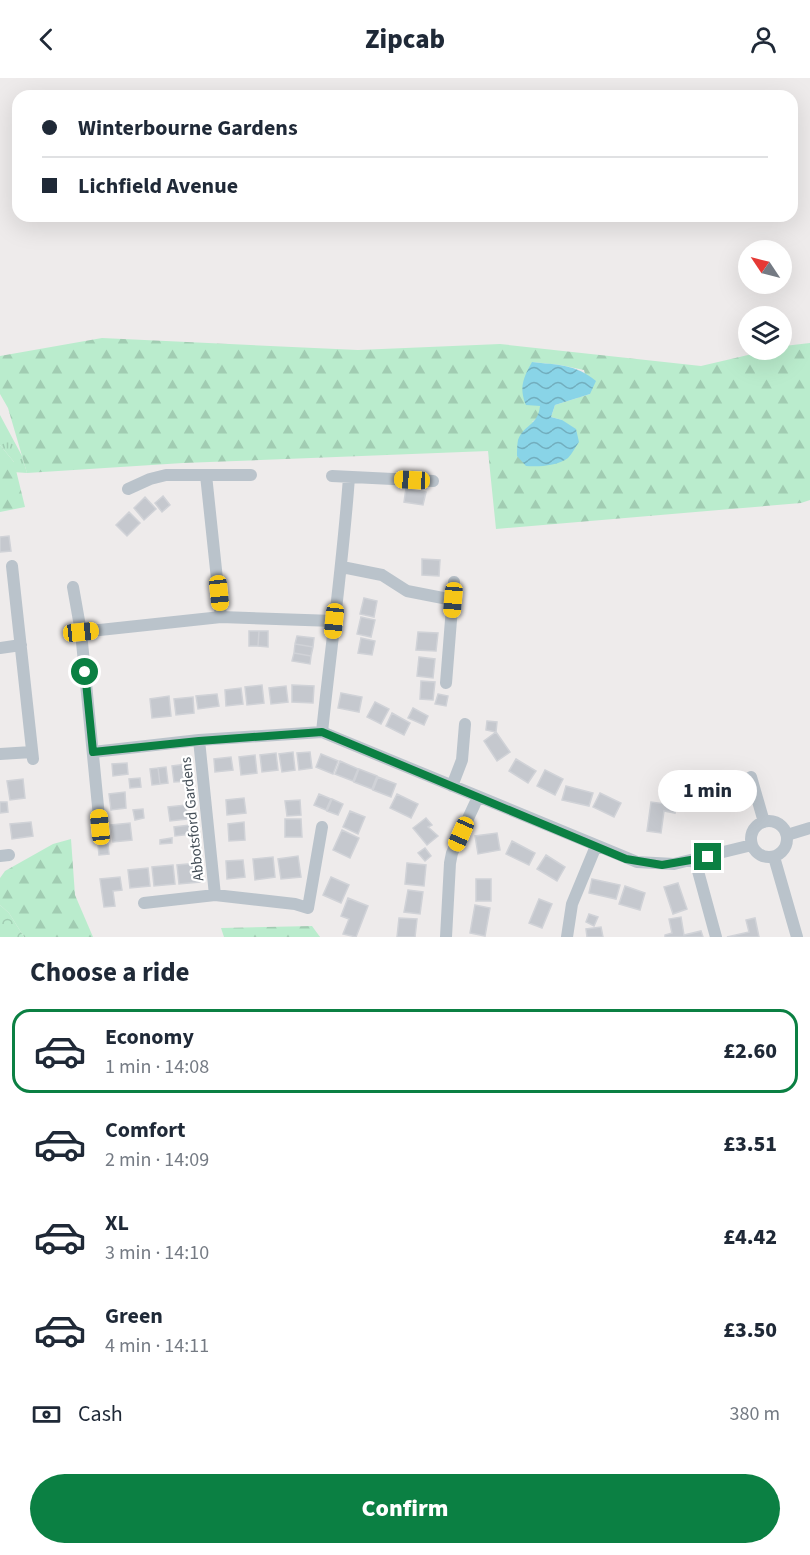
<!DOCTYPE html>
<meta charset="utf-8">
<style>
body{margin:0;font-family:"Source Sans 3",sans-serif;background:#f2f2f3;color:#1f2937;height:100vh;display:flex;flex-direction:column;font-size:22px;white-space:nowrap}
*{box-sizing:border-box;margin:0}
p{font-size:20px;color:#747a83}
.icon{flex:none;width:33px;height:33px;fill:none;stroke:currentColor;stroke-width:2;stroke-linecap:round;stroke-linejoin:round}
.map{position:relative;height:859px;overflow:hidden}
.drawer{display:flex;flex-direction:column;background:#fff;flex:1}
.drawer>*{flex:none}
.hud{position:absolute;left:12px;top:12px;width:786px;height:132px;border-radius:18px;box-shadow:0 6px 24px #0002;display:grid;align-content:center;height:132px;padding:0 30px;background:#fff}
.needle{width:39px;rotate:305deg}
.controls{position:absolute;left:738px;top:162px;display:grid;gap:12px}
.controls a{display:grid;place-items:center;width:54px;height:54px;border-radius:50%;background:#fff;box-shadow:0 6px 24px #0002;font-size:30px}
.end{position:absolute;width:27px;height:27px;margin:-14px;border:8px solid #0b8043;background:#fff;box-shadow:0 0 0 3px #fff}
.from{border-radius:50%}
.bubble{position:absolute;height:42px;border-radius:21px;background:#fff;box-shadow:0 6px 24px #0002;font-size:20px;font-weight:800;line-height:42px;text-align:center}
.car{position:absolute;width:18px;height:36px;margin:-18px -9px;border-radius:8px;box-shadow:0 0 4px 2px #0007;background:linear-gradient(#f5c518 24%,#345 0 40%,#f5c518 0 76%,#345 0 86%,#f5c518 0)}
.hud b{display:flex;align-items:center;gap:21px;height:57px;font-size:22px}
.hud b+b{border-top:2px solid #e0e1e3}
.hud i{width:15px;height:15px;background:#1f2937}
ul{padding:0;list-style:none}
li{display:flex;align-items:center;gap:18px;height:84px;margin:0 12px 9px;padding:0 18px;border:3px solid transparent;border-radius:18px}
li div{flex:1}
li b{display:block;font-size:22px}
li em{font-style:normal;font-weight:800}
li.current{border-color:#0b8043}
li>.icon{width:54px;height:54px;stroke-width:1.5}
h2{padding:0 30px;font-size:27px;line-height:72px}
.pay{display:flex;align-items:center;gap:15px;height:66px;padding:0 30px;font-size:22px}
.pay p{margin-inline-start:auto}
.cta{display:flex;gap:12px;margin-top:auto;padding:12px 30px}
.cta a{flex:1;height:69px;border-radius:36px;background:#0b8043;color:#fff;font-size:24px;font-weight:800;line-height:69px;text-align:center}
header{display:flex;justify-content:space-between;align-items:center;height:78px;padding:0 30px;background:#fff;font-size:27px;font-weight:800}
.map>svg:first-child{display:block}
.grass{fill:url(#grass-tufts)}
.forest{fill:url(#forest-firs);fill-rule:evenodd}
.park{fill:url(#park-crowns)}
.water{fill:url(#water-waves)}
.building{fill:#c5c8ce;stroke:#d0d2d7;stroke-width:1.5}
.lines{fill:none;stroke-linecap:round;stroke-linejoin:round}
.street{stroke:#bac3cb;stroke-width:12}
.route{stroke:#0b8043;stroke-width:8}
.labels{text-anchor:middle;stroke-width:4.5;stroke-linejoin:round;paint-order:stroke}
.street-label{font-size:15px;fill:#454f58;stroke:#fff}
</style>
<header><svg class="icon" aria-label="back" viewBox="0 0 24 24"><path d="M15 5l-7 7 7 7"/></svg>Zipcab<svg class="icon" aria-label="person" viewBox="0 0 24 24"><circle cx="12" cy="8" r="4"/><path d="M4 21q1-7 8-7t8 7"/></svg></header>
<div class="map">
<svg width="810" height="859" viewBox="0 0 810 859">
<defs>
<pattern id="grass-tufts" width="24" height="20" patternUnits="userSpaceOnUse" patternTransform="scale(1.5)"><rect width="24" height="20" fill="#baeccd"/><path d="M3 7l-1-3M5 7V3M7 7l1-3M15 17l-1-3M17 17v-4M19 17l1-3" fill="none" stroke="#a1ccb2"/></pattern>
<pattern id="forest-firs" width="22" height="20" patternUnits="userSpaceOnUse" patternTransform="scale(1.5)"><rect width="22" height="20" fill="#baeccd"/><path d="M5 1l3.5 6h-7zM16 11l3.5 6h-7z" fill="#a1ccb2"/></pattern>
<pattern id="park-crowns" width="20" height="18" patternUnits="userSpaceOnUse" patternTransform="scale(1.5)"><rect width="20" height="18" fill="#baeccd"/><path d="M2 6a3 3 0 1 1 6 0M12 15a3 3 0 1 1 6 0" fill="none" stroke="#a1ccb2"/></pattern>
<pattern id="water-waves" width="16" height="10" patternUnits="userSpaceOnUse" patternTransform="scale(1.5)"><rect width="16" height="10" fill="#89d4e7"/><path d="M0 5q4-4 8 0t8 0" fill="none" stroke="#72aebe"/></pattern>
</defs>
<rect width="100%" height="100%" fill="#eeebeb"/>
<path class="grass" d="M0 337 22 378 27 395 13 394 14 384 0 367Z"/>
<path class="forest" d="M102 260 358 272 500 266 701 288 769 272H782V269L784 268 810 265V422L801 425 496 451 488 373 183 385 27 395 8 330 0 316V278ZM532 284 560 287 584 292 590 316 555 327 551 339 562 342 532 344 539 339 541 328Z
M0 367 14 384 25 429 0 434Z
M71 761 75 817 93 859H24L9 835 0 827V800L5 793 53 766Z
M312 848 320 859H224L221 850Z"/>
<path class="park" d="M0 827 9 835 24 859H0Z"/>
<path class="water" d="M532 284C557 287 576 286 596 303L590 316 555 327 551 339 562 342 576 351 579 364C576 368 572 376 568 380 557 388 539 389 526 388L517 378C517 373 517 367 518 362 524 346 538 348 540 328L526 327C519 310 523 300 532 284Z"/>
<path class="building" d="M406 410 426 414 423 427 404 424Z
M163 418 170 427 162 434 155 425Z
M145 419 156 431 144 442 134 430Z
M129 434 140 445 127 458 116 447Z
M9 458 11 473 0 474V459Z
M422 481 440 482 439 498 422 497Z
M364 520 377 523 374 539 360 536Z
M361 539 375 542 371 559 357 556Z
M249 553H259L258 568H249Z
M259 553H268V569L258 568Z
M418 554 438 555 436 573 416 572Z
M297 558 314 560 313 569 295 566Z
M361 560 375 563 372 577 358 575Z
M295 566 313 569 311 578 294 575Z
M294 575 311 578 310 586 292 583Z
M419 579 435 581 433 600 417 598Z
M421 603 435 604 433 622 420 621Z
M262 607 264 625 247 627 245 609Z
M292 607 314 608 313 625 292 624Z
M286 608 288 624 271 626 269 610Z
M241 610 243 626 226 628 225 612Z
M341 615 362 619 359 634 338 630Z
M217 616 219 628 198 631 196 618Z
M438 616 448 618 446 628 435 626Z
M169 618 171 638 152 640 150 621Z
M193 619 194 635 176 637 174 621Z
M375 624 389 631 381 646 367 639Z
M413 630 428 638 424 647 408 640Z
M392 635 410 645 404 657 386 648Z
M487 643 497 644 496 654 486 652Z
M496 654 510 674 497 683 484 663Z
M293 674 295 692 282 694 279 676Z
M310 674 312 690 299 692 297 675Z
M276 675 278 692 262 694 260 677Z
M321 676 338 683 333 696 316 689Z
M255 677 257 695 241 697 239 679Z
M231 679 233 692 215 694 214 681Z
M516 681 536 693 528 705 509 693Z
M340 683 358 691 353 703 335 696Z
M127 685 128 696 113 698 112 686Z
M187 686 189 703 174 704 172 688Z
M166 689 168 705 160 706 158 690Z
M158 690 160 706 152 707 150 691Z
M359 691 377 698 372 711 354 704Z
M545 692 563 701 555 717 537 708Z
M378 699 396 706 391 719 373 712Z
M140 700 141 709 130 710 129 701Z
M23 701 25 720 10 722 7 703Z
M566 708 593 715 589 728 562 722Z
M125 714 126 730 111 732 109 716Z
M600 715 621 725 614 739 593 729Z
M319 716 331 721 326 732 314 727Z
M397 716 418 726 411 740 390 730Z
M244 720 246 735 227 737 226 722Z
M332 721 343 726 338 737 327 733Z
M300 722 301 737 287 738 285 723Z
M666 723 676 725 675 735 664 733 661 755 647 753 651 724 666 726Z
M0 724H7L8 734 0 735Z
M186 727 187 741 170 743 168 729Z
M143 731 144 740 135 742 133 732Z
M350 733 365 739 358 756 343 749Z
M426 740 432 747 428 749 438 758 427 767 413 750Z
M285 741H301L302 759H285Z
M31 744 33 758 12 761 10 746Z
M244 744 245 762 229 763 228 746Z
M130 745 132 762 113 764 111 747Z
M190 747 192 756 175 758 174 749Z
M342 752 359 760 350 780 333 772Z
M497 755 500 772 478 776 475 758Z
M172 760V765L160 766V762Z
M512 763 535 775 529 787 506 776Z
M108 766 109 776 99 777 98 767Z
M425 770 431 778 425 783 418 775Z
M546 777 565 789 557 803 537 791Z
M298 778 301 799 281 801 278 781Z
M273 779 275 799 255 802 253 781Z
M243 782 245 799 227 801 226 783Z
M198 785 200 804 179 806 177 787Z
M407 785 426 787 424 808 405 806Z
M173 787 175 806 154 808 152 789Z
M148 790 150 808 130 810 128 792Z
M120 799 122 812 113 813 115 828 104 829 100 801Z
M331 799 349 807 341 825 323 817Z
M476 801H491V823H476Z
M592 801 620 807 616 821 589 815Z
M678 805 687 831 673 836 664 809Z
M625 808 645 815 640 832 619 826Z
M408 812 423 814 420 836 404 834Z
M348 820 368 828 356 859 343 856 349 841 341 838Z
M539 821 552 826 542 850 529 845Z
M475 827 490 830 485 858 470 855Z
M589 836 598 839 594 848 586 844Z
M681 839 684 857 701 853 703 859H665V857L672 855 669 841Z
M399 840 417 841 415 859H397Z
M755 840 759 859H727L749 854 746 842Z
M601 849 603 859H587L586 851Z"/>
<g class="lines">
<path class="street" d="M206 397 221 539
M332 398 433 403
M128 411 150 401 166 397H251
M12 488 33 681
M342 489 382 497 407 513 453 522
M73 509 81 554
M0 570 21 567
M446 605 454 504
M322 654C331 569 343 484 349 399
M199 662 215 817
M93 674 199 662 322 654 637 784 674 786 752 767
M0 676 32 674
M751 699 764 744
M452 708 462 682 465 646
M751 761a18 18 0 1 1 36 0a18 18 0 1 1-36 0Z
M100 749 81 554 221 539 334 543
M787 757 810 750
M0 778 9 777
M774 779 797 859
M695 782 716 859
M144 825 215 817 295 826 308 830 322 749
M446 859 450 785 452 775 478 719
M567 859 572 826 596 768"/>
</g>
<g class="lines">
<path class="route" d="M85 594 93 674 199 663 322 654 626 781 662 787 708 779"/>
</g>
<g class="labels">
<g class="street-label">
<text transform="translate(192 741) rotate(-96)" y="5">Abbotsford Gardens</text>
</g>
</g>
</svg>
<div class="controls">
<a><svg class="needle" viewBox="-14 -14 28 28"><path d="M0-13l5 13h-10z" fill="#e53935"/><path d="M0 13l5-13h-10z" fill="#747a83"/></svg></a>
<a><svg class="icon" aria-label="layers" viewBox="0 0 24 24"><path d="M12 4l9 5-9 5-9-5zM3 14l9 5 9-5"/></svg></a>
</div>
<i class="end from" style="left:85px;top:594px"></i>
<i class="end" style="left:708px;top:779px"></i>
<div class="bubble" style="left:658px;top:692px;width:99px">1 min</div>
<i class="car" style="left:412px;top:402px;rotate:273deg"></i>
<i class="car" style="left:219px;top:515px;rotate:174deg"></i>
<i class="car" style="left:453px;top:522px;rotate:185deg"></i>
<i class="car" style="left:334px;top:543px;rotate:186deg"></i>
<i class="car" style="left:81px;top:554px;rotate:84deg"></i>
<i class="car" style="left:100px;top:749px;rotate:354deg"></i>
<i class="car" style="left:461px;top:756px;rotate:204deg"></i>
<div class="hud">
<b><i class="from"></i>Winterbourne Gardens</b>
<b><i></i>Lichfield Avenue</b>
</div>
</div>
<section class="drawer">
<h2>Choose a ride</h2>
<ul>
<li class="current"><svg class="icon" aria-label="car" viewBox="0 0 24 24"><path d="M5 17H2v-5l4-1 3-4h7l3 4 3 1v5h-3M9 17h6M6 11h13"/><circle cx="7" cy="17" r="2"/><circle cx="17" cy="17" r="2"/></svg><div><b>Economy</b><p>1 min · 14:08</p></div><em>£2.60</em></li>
<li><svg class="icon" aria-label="car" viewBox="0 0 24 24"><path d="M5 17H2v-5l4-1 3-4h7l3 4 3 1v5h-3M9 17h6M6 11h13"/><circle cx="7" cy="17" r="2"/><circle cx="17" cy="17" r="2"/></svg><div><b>Comfort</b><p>2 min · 14:09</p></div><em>£3.51</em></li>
<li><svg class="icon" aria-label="car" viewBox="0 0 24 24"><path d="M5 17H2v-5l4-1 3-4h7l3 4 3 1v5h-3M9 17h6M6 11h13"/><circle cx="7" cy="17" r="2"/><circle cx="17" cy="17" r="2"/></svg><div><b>XL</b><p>3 min · 14:10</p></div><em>£4.42</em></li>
<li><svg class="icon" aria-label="car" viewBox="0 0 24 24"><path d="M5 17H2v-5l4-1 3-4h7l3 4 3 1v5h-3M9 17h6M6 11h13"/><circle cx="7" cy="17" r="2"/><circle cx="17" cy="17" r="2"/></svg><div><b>Green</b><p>4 min · 14:11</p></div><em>£3.50</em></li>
</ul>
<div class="pay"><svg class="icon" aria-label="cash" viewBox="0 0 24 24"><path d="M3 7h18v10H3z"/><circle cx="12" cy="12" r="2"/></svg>Cash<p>380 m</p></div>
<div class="cta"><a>Confirm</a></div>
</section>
